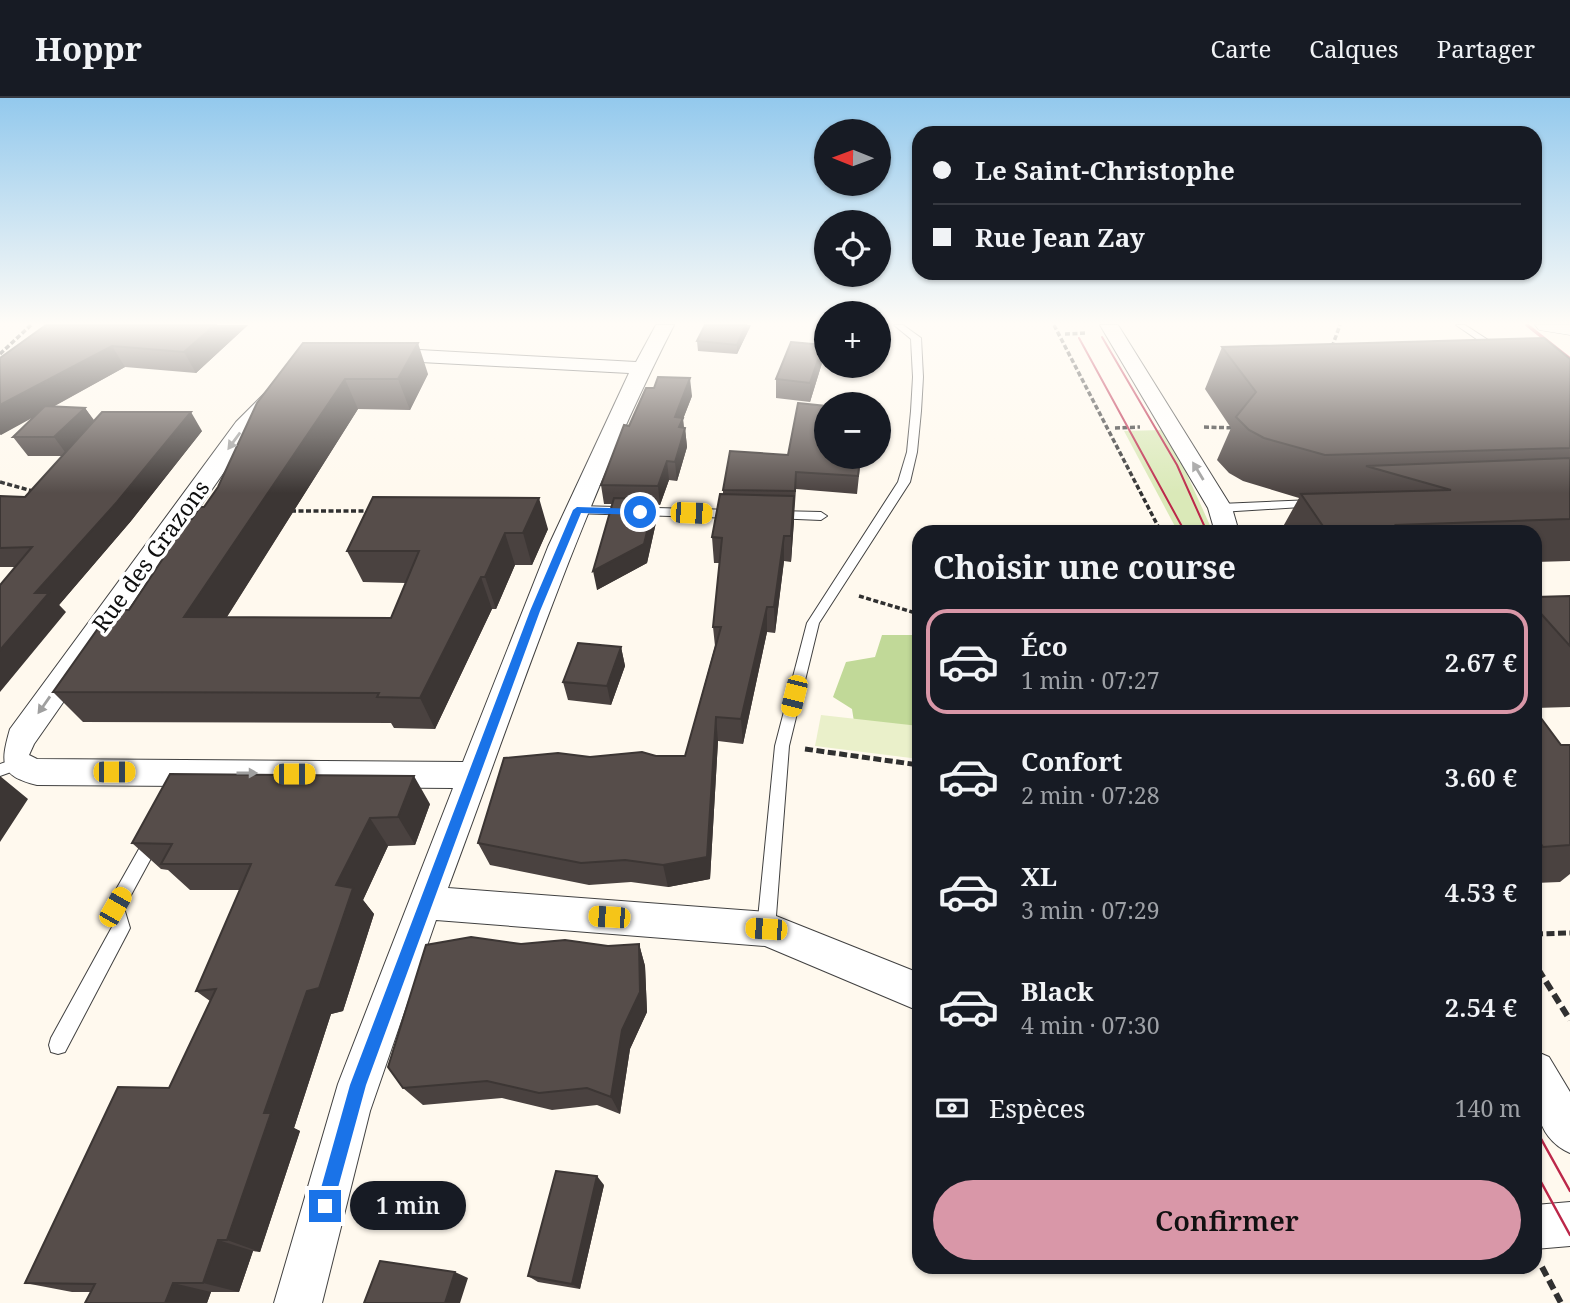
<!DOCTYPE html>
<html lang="fr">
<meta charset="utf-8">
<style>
body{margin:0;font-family:"Noto Serif",serif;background:#242831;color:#f1f3f6;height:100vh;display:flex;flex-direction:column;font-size:26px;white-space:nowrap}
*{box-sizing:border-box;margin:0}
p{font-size:23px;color:#9ea1a6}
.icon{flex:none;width:38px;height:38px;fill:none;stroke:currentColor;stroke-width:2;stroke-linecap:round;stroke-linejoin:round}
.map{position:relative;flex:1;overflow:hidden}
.side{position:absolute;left:912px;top:427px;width:630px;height:749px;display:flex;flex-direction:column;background:#171b24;border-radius:21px;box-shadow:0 2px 5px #0004}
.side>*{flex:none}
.hud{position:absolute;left:912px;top:28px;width:630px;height:154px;border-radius:21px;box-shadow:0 2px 5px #0004;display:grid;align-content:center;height:154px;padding:0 21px;background:#171b24}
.needle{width:46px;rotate:271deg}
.tools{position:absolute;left:814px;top:21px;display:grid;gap:14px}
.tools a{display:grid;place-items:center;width:77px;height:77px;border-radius:50%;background:#171b24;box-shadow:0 2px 5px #0004;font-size:35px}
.end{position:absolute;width:32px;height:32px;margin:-16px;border:9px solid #1a73e8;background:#fff;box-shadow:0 0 0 4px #fff}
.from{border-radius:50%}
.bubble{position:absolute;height:49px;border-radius:24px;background:#171b24;box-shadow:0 2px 5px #0004;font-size:23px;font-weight:600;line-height:49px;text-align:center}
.car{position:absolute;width:21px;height:42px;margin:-21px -10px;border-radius:9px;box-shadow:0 0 5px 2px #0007;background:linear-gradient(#f5c518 24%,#345 0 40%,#f5c518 0 76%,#345 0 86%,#f5c518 0)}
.hud b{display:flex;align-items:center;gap:24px;height:66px;font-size:26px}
.hud b+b{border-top:2px solid #363941}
.hud i{width:18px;height:18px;background:#f1f3f6}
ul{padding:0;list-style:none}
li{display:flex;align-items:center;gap:21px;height:105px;margin:0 14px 10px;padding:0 7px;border:4px solid transparent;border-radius:21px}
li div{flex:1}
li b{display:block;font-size:26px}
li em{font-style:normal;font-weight:600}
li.selected{border-color:#d997a8}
li>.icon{width:63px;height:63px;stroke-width:1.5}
h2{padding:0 21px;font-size:32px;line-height:84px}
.pay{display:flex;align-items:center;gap:18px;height:77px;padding:0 21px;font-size:26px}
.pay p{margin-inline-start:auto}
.cta{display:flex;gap:14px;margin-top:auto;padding:14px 21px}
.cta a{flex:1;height:80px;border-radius:42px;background:#d997a8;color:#111;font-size:28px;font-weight:600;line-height:80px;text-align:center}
header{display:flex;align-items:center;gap:42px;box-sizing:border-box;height:98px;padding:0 35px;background:#171b24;border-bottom:2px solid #363941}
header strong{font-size:33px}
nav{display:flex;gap:38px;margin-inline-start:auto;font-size:24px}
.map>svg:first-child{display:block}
.green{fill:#dae9b8}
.forest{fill:#c1d998}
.pitch{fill:#eaf0ca}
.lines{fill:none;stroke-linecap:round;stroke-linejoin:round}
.service-casing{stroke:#414141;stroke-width:2}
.minor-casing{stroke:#414141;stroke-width:2}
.tertiary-casing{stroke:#414141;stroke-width:1}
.path-far2{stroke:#303030;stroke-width:3.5;stroke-dasharray:5 2.5;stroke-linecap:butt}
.path-far1{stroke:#303030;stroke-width:5;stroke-dasharray:8 3.5;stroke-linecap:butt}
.path{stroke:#303030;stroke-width:6;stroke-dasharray:10 5;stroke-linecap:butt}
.service{fill:#fff;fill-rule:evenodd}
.minor{fill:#fff;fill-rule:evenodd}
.tertiary{fill:#fff;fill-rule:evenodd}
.tram-far1{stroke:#bc2749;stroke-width:2}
.tram{stroke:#bc2749;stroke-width:2.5}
.rail{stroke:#bc2749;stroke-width:3.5}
.wall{fill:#4a4240}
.shaded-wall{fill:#3c3634}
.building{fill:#564d4a;stroke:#3c3634;stroke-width:2}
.oneway{fill:#9f9f9f}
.route{fill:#1a73e8}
.labels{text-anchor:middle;stroke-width:7;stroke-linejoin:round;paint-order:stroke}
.street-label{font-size:23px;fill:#0e0e0e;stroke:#fff}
</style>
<header>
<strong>Hoppr</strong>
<nav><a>Carte</a><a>Calques</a><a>Partager</a></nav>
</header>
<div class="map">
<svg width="1570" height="1205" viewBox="0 0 1570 1205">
<rect width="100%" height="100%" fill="#fff9ee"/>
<path class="green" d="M1162 332 1185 372 1213 434H1178L1124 333Z"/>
<path class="forest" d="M882 537H919V654L855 630 852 611 833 599 846 564 875 559Z"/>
<path class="pitch" d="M821 617 919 628V661L815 648Z"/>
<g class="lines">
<defs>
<path id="service" d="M894 227H903L921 240 923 279 921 313 917 354 910 384 819 525 789 648 775 831 772 837 766 839 760 837 757 831 775 648 807 525 898 384 907 354 911 313 913 279 911 241Z
M1456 227H1465L1502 251 1494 253Z
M1313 402 1317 404V408L1220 414 1214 410 1220 406Z
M577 408 735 412 741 416 735 420 573 415 571 412Z
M777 413 821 414 827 418 821 422 773 420V414Z
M17 660 22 662 24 666 22 670 0 678V666Z
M154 733 160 735 162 740 124 810 130 830 127 836 65 954 58 956 51 954 49 947 51 940 112 829 107 809 109 804 148 735Z"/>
<path id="minor" d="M656 227H674C581 408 519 600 448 790L766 814 919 875V913L765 848 436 822 370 1013 322 1205H274L338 986 453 690 37 687C0 678 0 666 10 631L236 324 270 290H284L287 294 252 334 34 646 29 657 37 661 463 664 548 449 629 275 383 262 376 260 373 256 376 252 383 250 636 264Z
M1100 227H1118L1232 410 1239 434H1215L1208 410Z
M1535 953 1549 959 1570 994V1055C1530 1038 1533 990 1535 953Z
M1570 1104V1148L1535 1151V1107Z"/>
<path id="tertiary" d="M1535 227H1570V237L1539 232Z"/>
</defs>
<use href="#service" class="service-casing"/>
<use href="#minor" class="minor-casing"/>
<use href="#tertiary" class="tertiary-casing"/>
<path class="path-far2" d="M1054 227 1161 434
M1065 236 1086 235
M1332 249 1340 227
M0 256 31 227
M1204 329 1237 330
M1115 330 1140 329
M0 384 36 394
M291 413H370
M859 498 919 516"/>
<path class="path-far1" d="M805 651 919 667
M1535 836 1570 835
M1535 866 1539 873"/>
<path class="path" d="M1538 871 1570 922
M1542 1169 1561 1205"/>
<use href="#service" class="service"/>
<use href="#minor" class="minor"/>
<use href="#tertiary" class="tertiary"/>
<path class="tram-far1" d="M1102 239 1177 367 1207 434
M1079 240 1185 434"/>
<path class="tram" d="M1535 1030 1570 1093
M1535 1073 1570 1137"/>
<path class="rail" d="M1527 227 1570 261"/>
</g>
<path class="wall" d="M248 227 196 275 125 269 53 309 85 310 94 322 202 333 131 423 59 507 66 514 15 469H0V398L25 399 62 358H28L13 339 34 318 0 337V260Z
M705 227H751L737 256 698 253 697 243Z
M303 245 428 276 410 312 358 311 227 519 391 520 406 485 363 484 347 453 548 431 532 467H515L496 511H492L435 631 394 630 391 625 83 624 53 594 129 512 192 421 204 409 218 389Z
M1222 249 1570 261V463L1535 464V434H1280L1299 400 1243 383 1229 375 1217 362 1231 330 1205 291Z
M822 265 810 304 776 300V281Z
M692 298 683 321 684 330H685L687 349 677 383 669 382 660 407H656L657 420 647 465 597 492 613 406H604L601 387 629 328Z
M788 357 861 359 857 396 796 391 791 464 784 463 775 535 767 534 743 646 718 643 710 781 668 789 631 784 589 787 490 767 478 745 590 659 685 658 715 548 713 529 720 465H714L712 439 723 396V392Z
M1570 498V609L1535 610V499Z
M621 549 625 568 611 607 568 602 563 584Z
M1535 612 1561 647H1570V776L1560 784 1535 785Z
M430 706 415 747 388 748 363 802 374 816 343 913 331 916 294 1030 300 1033 260 1154 253 1153 239 1194H211L207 1205H85L91 1194H72L25 1185 169 990 210 903 196 893 240 792H190L168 772 161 771 132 745Z
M521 846 608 848 639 846 645 868 647 914 630 951 620 1016 597 1007 552 1012 502 1000 423 1007 403 990Z
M604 1087 580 1191 538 1184 528 1178Z"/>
<path class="shaded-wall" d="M215 227H248L196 275 184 254Z
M746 227H751L737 256V247Z
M418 245 428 276 410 312 398 281Z
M823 247 822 265 810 304V285Z
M112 248 125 269 1 337 0 335V307Z
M690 280 692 298 683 321 684 333 685 330 687 349 677 383 675 364V319Z
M345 281 358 311 207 550 184 519Z
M85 310 98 329 68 358 54 339Z
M191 314 202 333 131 423 59 507 66 514 0 594V552L35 495Z
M667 363 669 382 660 407 658 388Z
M794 398V424L791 464V438Z
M539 400 548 431 532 467 523 435Z
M655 401 657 420 647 465 597 492 593 473Z
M505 435 515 467 496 511 485 479Z
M784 438V463L775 535 774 509Z
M481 479 492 511 435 631 420 600Z
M767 509V534L743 646 741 621Z
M621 549 625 568 611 607 607 588Z
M716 619 718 643 710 781 668 789 663 767Z
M0 678 28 701 0 744Z
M414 678 430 706 415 747 398 719Z
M370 720 388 748 363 802 374 816 343 913 331 916 294 1030 300 1033 260 1154 227 1142 264 1015 336 787Z
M639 846 645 868 647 914 630 951 620 1016 611 999 622 932Z
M597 1078 604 1087 580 1191 572 1186Z
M218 1142 253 1153 239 1194 203 1185Z
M455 1174 468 1180 460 1205H445Z
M173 1185 211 1194 207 1205H165Z"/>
<path class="building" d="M46 227H215L184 254 112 248 0 307V260Z
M705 227H746L737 247 697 243Z
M1544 240 1570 261V350L1325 357 1264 340 1249 332 1236 319 1256 294 1222 249Z
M791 244 823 247 810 285 776 281Z
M303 245H418L398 281H345L184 519 391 520 419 453H347L373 399 539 400 523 435H505L485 479H481L420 600 377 599 379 595 53 594 111 512H129L189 421H192L200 409H204L218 389 257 305Z
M658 279 690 280 675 319 683 320 679 329 685 330 675 364 667 363 658 388 601 387 624 327 629 328 646 290H654Z
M798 305 826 308V359H860L858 378 796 374 795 393 723 392 730 353 788 357Z
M45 308 85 310 54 339H13Z
M102 314H191L117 404 35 495H49L0 552V487L32 449 0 450V398L25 399Z
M1570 360V421L1396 427 1401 434H1327L1301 396 1451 392 1366 368Z
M720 396 794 398 791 438H784L774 509H767L741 621 716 619 707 759 663 767 625 762 581 765 478 745 504 660 558 655 590 659 642 654 656 658H685L721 529H713L722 440 712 439Z
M614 400 655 401 644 446 593 473Z
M1570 498V548L1535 509V499Z
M578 545 621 549 607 588 563 584Z
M1535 612 1561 647H1570V747L1543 749 1535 737Z
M170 676 414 678 398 719 370 720 336 787 353 790 319 890 307 893 264 1015H271L227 1142H218L203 1185H173L165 1205H85L95 1186 25 1185 118 989 169 990 216 891 196 893 251 766H161L172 746 132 745Z
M471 839 521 846 565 842 608 848 639 846 640 894 622 932 611 999 587 990 539 995 487 983 403 990 388 969 426 847Z
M556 1073 597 1078 572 1186 528 1178Z
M380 1163 455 1174 445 1205H364Z"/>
<defs><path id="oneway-solid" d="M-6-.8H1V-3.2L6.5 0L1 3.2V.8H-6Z" transform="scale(1.75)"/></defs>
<g class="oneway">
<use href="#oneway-solid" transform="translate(234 343) rotate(126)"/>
<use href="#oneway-solid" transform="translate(1198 373) rotate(-121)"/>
<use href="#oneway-solid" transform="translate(44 607) rotate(125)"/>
<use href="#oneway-solid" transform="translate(247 675)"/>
</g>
<linearGradient id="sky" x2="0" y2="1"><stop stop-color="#93c9ed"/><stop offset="0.57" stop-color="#fffcf7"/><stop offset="1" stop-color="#fffcf7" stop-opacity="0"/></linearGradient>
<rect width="1570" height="395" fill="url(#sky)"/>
<path class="route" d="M577 409 640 411 644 414 640 417 581 415 540 513 366 987 333 1108 331 1114 325 1117 319 1114 316 1108 350 987 530 513 573 412Z"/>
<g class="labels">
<g class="street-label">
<text transform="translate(151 458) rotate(-54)" y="8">Rue des Grazons</text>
</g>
</g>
</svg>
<div class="tools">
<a><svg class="needle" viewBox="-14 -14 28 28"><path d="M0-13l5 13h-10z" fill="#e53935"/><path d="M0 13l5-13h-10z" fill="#9ea1a6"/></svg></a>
<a><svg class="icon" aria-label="locate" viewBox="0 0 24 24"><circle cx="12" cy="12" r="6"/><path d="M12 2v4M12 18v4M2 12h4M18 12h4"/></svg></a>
<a>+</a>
<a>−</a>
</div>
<i class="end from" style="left:640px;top:414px"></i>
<i class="end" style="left:325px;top:1108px"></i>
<div class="bubble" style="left:350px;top:1083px;width:116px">1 min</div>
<i class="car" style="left:691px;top:415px;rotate:92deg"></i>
<i class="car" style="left:794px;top:598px;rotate:194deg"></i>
<i class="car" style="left:114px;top:674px;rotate:90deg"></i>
<i class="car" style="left:294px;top:676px;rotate:90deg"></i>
<i class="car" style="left:115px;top:809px;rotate:30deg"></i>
<i class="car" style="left:609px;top:819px;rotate:274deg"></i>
<i class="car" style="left:766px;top:831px;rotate:274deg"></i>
<div class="hud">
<b><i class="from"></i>Le Saint-Christophe</b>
<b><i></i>Rue Jean Zay</b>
</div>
<section class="side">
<h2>Choisir une course</h2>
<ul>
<li class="selected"><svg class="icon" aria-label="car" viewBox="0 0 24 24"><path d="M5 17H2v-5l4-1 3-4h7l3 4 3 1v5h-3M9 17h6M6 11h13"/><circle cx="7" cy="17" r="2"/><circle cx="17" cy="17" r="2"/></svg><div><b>Éco</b><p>1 min · 07:27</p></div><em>2.67 €</em></li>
<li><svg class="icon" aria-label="car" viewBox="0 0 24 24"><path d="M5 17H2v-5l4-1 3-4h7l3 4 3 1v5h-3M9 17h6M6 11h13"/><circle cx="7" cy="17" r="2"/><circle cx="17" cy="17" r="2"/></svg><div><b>Confort</b><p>2 min · 07:28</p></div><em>3.60 €</em></li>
<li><svg class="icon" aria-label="car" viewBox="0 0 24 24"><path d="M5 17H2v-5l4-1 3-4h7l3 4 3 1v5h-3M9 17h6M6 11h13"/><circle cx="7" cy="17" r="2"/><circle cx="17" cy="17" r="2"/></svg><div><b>XL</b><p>3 min · 07:29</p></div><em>4.53 €</em></li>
<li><svg class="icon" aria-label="car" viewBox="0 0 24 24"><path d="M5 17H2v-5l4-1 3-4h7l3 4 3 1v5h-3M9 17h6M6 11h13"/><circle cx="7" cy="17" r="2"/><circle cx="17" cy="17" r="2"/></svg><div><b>Black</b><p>4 min · 07:30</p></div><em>2.54 €</em></li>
</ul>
<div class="pay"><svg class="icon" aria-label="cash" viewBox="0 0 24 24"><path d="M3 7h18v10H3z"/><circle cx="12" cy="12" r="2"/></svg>Espèces<p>140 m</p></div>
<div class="cta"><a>Confirmer</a></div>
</section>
</div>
